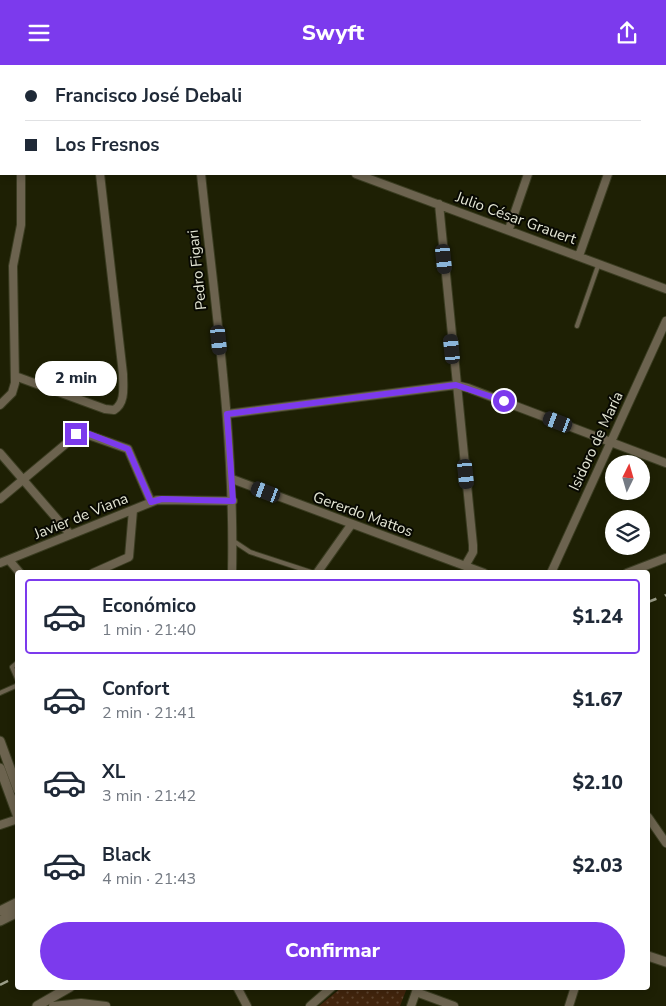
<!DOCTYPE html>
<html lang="es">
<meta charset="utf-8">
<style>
body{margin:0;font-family:"Nunito Sans",sans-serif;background:#f6f6f7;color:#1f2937;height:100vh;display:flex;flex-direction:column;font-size:19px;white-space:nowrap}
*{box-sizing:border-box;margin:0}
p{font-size:16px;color:#747a83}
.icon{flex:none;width:28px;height:28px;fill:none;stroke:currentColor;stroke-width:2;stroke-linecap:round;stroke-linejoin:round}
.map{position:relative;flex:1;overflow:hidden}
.details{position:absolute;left:15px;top:505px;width:635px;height:420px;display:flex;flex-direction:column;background:#fff;border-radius:5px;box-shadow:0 2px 8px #0003}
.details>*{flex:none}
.hud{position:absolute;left:0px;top:0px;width:666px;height:110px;box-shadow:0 2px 8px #0003;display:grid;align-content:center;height:110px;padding:0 25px;background:#fff}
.needle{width:32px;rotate:5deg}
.controls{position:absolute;left:605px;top:390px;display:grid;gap:10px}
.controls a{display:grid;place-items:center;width:45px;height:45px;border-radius:50%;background:#fff;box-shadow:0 2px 8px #0003;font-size:25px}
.end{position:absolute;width:22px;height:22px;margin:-11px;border:6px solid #7c3aed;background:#fff;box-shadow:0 0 0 2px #fff}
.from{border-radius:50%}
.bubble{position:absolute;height:35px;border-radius:18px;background:#fff;box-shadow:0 2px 8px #0003;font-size:16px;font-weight:800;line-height:35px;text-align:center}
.car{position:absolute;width:15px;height:30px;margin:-15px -8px;border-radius:6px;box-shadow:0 0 4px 1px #0007;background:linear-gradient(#222 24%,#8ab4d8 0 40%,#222 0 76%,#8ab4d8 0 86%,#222 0)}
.hud b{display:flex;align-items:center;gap:18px;height:48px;font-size:19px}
.hud b+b{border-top:1px solid #e0e1e3}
.hud i{width:12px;height:12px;background:#1f2937}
ul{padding:9px 0 0;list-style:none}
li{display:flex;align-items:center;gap:15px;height:75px;margin:0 10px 8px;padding:0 15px;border:2px solid transparent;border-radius:5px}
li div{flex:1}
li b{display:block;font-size:19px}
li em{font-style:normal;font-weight:800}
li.current{border-color:#7c3aed}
li>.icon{width:45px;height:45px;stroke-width:1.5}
.primary-button{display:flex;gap:10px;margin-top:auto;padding:10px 25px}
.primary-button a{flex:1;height:58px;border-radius:30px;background:#7c3aed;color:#fff;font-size:20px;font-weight:800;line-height:58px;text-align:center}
header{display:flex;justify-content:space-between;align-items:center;height:65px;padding:0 25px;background:#7c3aed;color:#fff;font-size:22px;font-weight:800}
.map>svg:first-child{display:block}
.green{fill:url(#green-dots)}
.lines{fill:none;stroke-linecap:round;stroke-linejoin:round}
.service-casing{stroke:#3a3c21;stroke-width:6}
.minor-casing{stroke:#3a3c21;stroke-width:10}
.tertiary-casing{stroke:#3a3c21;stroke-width:11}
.service{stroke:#6c634f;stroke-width:4}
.minor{stroke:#6c634f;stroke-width:8}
.tertiary{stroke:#6c634f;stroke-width:9}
.rail{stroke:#9b9d88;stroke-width:2.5;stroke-dasharray:9 9;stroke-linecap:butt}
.route{stroke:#7c3aed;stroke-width:6}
.labels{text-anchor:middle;stroke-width:4;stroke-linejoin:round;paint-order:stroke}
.street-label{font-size:15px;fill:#e4e6d5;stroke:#080902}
</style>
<header><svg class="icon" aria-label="menu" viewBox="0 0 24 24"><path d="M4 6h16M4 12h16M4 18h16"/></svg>Swyft<svg class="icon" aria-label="share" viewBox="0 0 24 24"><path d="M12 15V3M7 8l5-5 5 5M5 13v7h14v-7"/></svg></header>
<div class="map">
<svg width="666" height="941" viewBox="0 0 666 941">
<defs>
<pattern id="green-dots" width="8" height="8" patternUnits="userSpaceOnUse" patternTransform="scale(1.25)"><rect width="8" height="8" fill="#42250d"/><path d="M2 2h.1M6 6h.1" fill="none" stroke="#5d452f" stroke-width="1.8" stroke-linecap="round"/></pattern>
</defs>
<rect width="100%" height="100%" fill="#1e2004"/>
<path class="green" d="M341 923 342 922 407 923 400 941H319Z"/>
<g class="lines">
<defs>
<path id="service" d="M234 0 236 1
M577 261 599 198
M232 475 250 487 314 508
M18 597 12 602 18 616
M0 628 18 620"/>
<path id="minor" d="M56 0 59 1
M21 1V0
M184 1V0
M355 1 356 0
M468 1V0
M565 1V0
M646 1V0
M201 109C215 241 235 374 232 508
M356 109 666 224
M439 139 473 480V487L465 501
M509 164 528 109
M579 191 608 109
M15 311 105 344 114 345C126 338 123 321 123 309L100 109
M0 340 12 328 15 318 13 201 21 160V109
M227 349 456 320 468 323 666 398
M0 388 70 469
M232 414 484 508
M0 434 80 367 128 384 151 437
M9 495 20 508
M0 498 157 435 233 436
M93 508 129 492 133 445
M317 508 351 460
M551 508 666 256
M627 508 666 493
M648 752 666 778
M0 760 18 754
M237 922 247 941
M416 927 454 941
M53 941 81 938 106 941
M310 941 332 922
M411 941 417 924
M569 941 575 922"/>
<path id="tertiary" d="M0 676 18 725
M0 703 18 752
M0 846 18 837
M0 856 18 847
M648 891 666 897
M37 941 70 922"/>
</defs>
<use href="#service" class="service-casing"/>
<use href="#minor" class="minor-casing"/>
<use href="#tertiary" class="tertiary-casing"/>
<use href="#service" class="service"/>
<use href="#minor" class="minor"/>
<use href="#tertiary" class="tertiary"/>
<path class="rail" d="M648 537 666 530
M0 920 18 911"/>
</g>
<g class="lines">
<path class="route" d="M76 369 84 367 128 384 151 437 162 434 233 436 227 349 456 320 504 336"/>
</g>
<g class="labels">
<g class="street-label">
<text transform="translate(516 153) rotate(20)" y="5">Julio César Grauert</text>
<text transform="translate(197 205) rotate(-96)" y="5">Pedro Figari</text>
<text transform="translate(596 376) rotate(-65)" y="5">Isidoro de María</text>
<text transform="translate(363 449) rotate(20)" y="5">Gererdo Mattos</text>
<text transform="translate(81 451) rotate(-22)" y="5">Javier de Viana</text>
</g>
</g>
</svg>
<div class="controls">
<a><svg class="needle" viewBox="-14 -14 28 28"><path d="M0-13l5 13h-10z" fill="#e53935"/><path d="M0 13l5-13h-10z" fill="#747a83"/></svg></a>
<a><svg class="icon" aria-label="layers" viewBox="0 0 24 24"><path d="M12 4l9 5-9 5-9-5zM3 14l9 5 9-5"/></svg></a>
</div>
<i class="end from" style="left:504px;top:336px"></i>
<i class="end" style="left:76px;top:369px"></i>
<div class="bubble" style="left:35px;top:296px;width:82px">2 min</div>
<i class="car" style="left:444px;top:194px;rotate:174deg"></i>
<i class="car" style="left:219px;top:275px;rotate:174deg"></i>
<i class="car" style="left:452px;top:284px;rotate:354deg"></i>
<i class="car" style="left:558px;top:357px;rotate:291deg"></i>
<i class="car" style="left:466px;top:409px;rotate:174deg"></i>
<i class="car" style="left:266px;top:427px;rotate:291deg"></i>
<div class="hud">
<b><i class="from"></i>Francisco José Debali</b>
<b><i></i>Los Fresnos</b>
</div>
<section class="details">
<ul>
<li class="current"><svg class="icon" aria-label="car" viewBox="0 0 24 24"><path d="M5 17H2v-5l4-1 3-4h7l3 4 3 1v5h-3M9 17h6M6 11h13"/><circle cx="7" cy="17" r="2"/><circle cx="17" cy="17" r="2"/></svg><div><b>Económico</b><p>1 min · 21:40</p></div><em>$1.24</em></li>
<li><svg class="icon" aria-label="car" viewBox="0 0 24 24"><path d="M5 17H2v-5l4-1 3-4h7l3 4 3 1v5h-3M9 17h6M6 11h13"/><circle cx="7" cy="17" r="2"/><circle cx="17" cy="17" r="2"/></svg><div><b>Confort</b><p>2 min · 21:41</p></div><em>$1.67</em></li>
<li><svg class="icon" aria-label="car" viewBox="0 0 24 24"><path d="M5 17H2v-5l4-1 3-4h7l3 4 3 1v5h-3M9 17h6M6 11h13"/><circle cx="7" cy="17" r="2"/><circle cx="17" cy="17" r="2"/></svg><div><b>XL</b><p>3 min · 21:42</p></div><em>$2.10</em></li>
<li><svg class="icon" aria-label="car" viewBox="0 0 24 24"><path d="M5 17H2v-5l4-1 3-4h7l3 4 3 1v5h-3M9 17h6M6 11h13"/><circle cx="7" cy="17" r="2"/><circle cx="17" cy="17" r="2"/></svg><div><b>Black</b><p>4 min · 21:43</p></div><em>$2.03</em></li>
</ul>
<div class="primary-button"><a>Confirmar</a></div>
</section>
</div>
